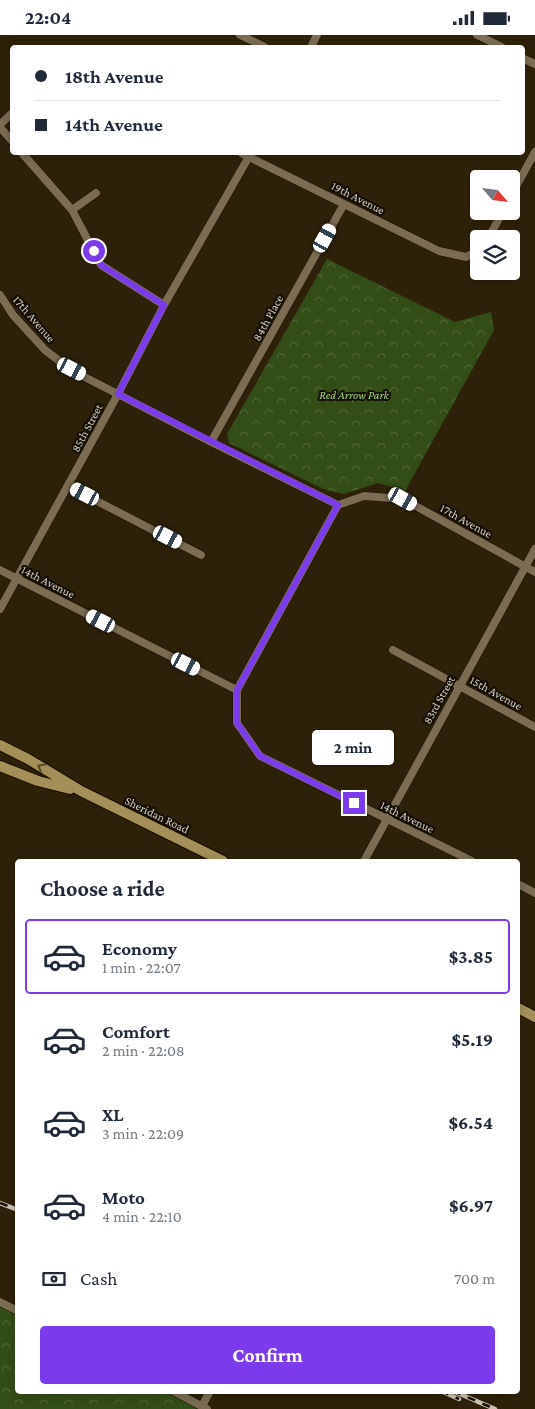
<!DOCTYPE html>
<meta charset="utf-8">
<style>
body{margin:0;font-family:"Crimson Pro",serif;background:#f6f6f7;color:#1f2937;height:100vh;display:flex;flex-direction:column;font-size:19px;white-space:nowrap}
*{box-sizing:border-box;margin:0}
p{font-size:16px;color:#747a83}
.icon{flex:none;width:28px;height:28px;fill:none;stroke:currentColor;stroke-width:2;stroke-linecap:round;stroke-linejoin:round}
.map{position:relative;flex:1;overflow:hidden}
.sheet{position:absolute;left:15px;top:824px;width:505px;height:535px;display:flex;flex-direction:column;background:#fff;border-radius:5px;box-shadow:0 2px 8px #0003}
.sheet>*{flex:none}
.hud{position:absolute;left:10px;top:10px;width:515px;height:110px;border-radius:5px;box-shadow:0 2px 8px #0003;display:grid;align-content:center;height:110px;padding:0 25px;background:#fff}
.needle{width:32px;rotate:118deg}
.fabs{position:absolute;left:470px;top:135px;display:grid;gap:10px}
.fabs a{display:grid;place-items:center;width:50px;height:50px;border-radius:5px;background:#fff;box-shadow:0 2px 8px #0003;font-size:25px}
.end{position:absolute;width:22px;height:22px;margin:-11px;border:6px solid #7c3aed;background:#fff;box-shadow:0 0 0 2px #fff}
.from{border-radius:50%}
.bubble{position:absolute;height:35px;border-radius:5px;background:#fff;box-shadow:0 2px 8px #0003;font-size:16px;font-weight:700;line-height:35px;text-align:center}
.car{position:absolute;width:15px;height:30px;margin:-15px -8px;border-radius:6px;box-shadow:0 0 4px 1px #0007;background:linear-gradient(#fff 24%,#345 0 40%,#fff 0 76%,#345 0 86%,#fff 0)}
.hud b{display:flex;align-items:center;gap:18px;height:48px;font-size:19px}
.hud b+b{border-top:1px solid #e0e1e3}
.hud i{width:12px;height:12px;background:#1f2937}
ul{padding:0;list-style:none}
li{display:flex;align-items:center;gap:15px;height:75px;margin:0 10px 8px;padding:0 15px;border:2px solid transparent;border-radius:5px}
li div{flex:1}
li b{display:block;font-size:19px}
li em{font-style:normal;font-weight:700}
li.on{border-color:#7c3aed}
li>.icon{width:45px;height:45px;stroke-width:1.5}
h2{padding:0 25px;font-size:22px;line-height:60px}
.pay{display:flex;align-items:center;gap:12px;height:55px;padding:0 25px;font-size:19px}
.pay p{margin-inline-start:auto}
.cta{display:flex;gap:10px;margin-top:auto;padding:10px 25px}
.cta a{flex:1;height:58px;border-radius:5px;background:#7c3aed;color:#fff;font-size:20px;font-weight:700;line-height:58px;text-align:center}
.status{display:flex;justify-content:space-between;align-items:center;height:35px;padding:0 25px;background:#fff;direction:ltr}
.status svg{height:14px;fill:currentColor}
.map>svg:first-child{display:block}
.park{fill:url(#park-crowns)}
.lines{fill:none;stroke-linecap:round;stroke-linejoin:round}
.minor-casing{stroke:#160a00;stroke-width:9}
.major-casing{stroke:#160a00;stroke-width:12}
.minor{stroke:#7b6c52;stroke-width:8}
.major{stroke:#a38f57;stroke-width:10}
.rail-casing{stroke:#cac2b3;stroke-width:4.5}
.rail{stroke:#110c04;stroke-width:2.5;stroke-dasharray:8;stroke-linecap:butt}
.oneway{stroke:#534729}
.route{stroke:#7c3aed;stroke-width:6}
.labels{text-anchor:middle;stroke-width:4;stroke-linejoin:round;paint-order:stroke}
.street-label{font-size:12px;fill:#dcd4c6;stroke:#110c04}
.park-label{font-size:12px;font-style:italic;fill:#aadd78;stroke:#110c04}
</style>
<div class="status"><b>22:04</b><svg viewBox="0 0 49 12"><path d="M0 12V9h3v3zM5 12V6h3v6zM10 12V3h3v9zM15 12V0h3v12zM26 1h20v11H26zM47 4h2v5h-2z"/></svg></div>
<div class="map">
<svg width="535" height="1374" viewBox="0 0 535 1374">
<defs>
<pattern id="park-crowns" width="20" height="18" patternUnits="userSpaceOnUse" patternTransform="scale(1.25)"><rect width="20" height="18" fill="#334d16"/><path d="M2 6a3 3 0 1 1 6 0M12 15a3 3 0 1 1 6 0" fill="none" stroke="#506636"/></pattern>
</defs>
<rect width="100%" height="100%" fill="#2e2109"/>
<path class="park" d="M327 224 455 287 491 277 494 295 405 456 378 448 344 459 323 454 229 408 227 399Z
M0 1270 17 1280 18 1356H166L198 1374H0Z"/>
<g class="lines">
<defs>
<path id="minor" d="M240 0 265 12
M477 0 502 12
M311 12 317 0
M522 23 535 29
M0 90 12 78
M0 92 12 106
M22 118 72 175 101 230 164 270
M241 118 439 216 466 222 479 215
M511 161 535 117
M72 175 96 158
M488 204 503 176
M0 260 13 280 45 315 71 335 211 407 338 470 364 461 403 464 535 537
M211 407 344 169
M68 451 201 520
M338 470 237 655V688L260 721 472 826
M0 535 237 655
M0 574 118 359 164 270 251 118
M393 615 535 692
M364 826 535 514
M518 849 535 858
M0 1267 18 1276
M173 1356 207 1374
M202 1371 210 1356"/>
<path id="major" d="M0 710 28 724 81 756 223 826
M0 731 38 746 70 754
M518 973 535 982"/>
</defs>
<use href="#minor" class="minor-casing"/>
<use href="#major" class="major-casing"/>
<use href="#minor" class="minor"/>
<use href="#major" class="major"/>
<defs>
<path id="rail" d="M0 1168 18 1175
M441 1356 459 1364
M453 1356 495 1374"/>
</defs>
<use href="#rail" class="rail-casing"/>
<use href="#rail" class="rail"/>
</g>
<defs><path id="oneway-chevron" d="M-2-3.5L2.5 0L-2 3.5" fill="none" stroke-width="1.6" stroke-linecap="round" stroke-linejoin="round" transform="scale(1.25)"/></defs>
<use class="oneway" href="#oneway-chevron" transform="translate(41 732) rotate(-149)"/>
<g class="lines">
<path class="route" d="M94 216 101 230 164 270 118 359 338 470 237 655V688L260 721 354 768"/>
</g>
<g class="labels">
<g class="street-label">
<text transform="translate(358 163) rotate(27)" y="4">19th Avenue</text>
<text transform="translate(268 283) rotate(-61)" y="4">84th Place</text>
<text transform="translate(34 284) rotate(49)" y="4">17th Avenue</text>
<text transform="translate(87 393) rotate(-62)" y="4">85th Street</text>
<text transform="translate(466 486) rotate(29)" y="4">17th Avenue</text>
<text transform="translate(48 547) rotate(27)" y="4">14th Avenue</text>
<text transform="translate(496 658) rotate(29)" y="4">15th Avenue</text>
<text transform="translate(439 665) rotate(-61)" y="4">83rd Street</text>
<text transform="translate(157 780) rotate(26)" y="4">Sheridan Road</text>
<text transform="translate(407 782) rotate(26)" y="4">14th Avenue</text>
</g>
<g class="park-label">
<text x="354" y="364">Red Arrow Park</text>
</g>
</g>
</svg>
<div class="fabs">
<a><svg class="needle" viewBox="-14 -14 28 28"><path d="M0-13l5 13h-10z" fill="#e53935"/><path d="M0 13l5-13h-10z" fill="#747a83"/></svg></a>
<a><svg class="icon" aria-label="layers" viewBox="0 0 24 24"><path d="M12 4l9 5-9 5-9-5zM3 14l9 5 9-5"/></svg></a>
</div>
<i class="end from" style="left:94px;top:216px"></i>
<i class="end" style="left:354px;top:768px"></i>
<div class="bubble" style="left:312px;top:695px;width:82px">2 min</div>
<i class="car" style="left:325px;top:203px;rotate:29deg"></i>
<i class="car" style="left:72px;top:334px;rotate:117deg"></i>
<i class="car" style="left:85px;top:459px;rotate:297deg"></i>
<i class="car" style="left:403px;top:464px;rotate:119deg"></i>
<i class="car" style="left:168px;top:502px;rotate:117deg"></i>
<i class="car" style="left:101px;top:586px;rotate:297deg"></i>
<i class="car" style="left:186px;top:629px;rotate:117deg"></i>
<div class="hud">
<b><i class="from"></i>18th Avenue</b>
<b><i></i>14th Avenue</b>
</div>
<section class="sheet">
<h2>Choose a ride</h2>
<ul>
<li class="on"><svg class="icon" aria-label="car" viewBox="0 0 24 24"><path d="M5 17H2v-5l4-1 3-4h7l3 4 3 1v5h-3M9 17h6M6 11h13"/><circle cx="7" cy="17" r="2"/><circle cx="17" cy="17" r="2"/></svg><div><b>Economy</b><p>1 min · 22:07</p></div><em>$3.85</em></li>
<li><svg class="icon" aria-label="car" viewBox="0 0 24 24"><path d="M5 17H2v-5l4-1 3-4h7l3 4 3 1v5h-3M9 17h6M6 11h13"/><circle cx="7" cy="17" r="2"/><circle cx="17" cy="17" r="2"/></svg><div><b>Comfort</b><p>2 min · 22:08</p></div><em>$5.19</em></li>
<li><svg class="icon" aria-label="car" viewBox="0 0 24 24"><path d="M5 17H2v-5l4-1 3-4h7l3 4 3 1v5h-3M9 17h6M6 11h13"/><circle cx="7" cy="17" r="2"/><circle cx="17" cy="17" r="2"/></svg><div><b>XL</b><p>3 min · 22:09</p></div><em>$6.54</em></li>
<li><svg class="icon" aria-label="car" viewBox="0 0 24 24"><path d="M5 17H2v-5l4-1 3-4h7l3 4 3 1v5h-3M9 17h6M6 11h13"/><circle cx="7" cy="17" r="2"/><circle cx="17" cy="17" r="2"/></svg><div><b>Moto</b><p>4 min · 22:10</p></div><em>$6.97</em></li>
</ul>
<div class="pay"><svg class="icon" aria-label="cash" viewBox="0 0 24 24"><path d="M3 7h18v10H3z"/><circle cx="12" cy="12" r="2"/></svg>Cash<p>700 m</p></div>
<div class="cta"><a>Confirm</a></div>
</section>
</div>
